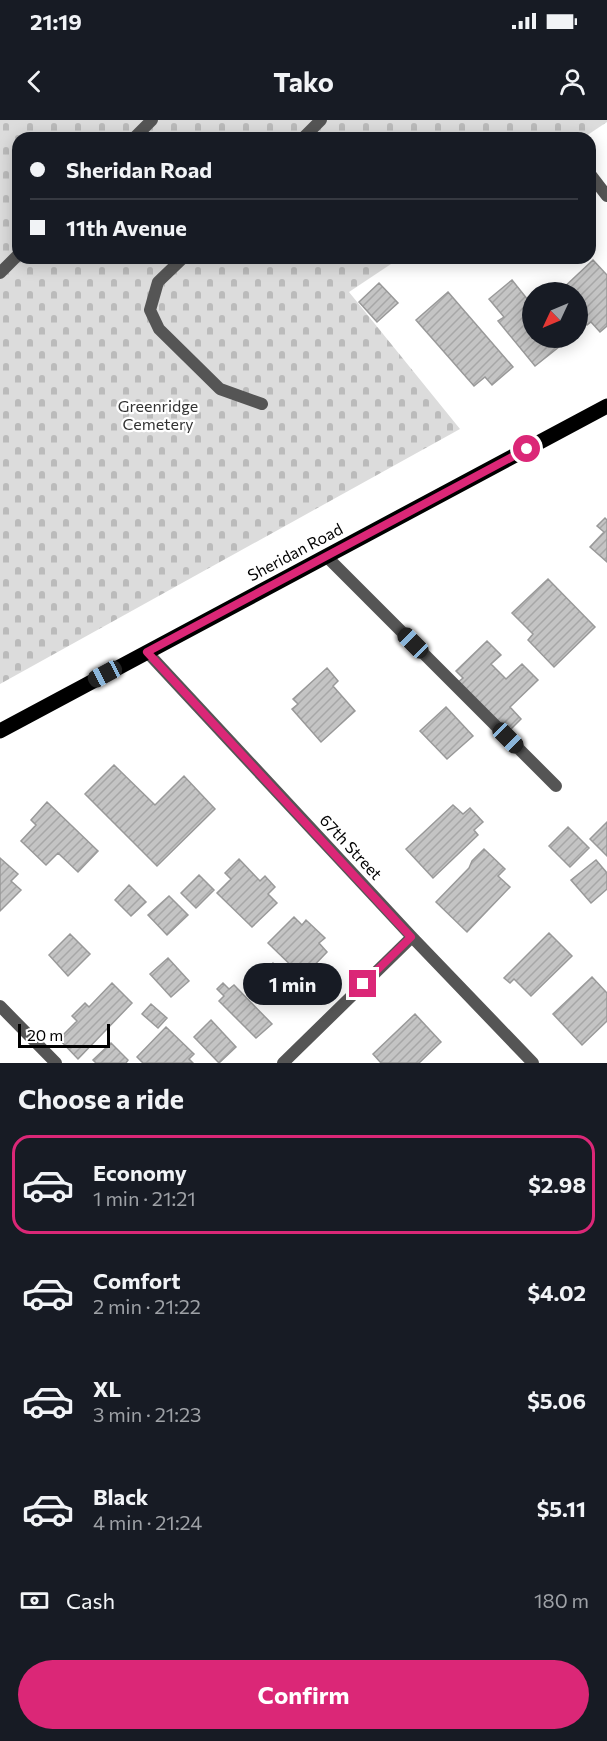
<!DOCTYPE html>
<meta charset="utf-8">
<style>
body{margin:0;font-family:Commissioner,sans-serif;background:#242831;color:#f1f3f6;height:100vh;display:flex;flex-direction:column;font-size:22px;white-space:nowrap}
*{box-sizing:border-box;margin:0}
p{font-size:20px;color:#9ea1a6}
.icon{flex:none;width:33px;height:33px;fill:none;stroke:currentColor;stroke-width:2;stroke-linecap:round;stroke-linejoin:round}
.map{position:relative;height:943px;overflow:hidden}
.sheet{display:flex;flex-direction:column;background:#171b24;flex:1}
.sheet>*{flex:none}
.guide{position:absolute;left:12px;top:12px;width:584px;height:132px;border-radius:18px;box-shadow:0 3px 15px #0003;display:grid;align-content:center;height:132px;padding:0 18px;background:#171b24}
.needle{width:39px;rotate:226deg}
.buttons{position:absolute;left:522px;top:162px;display:grid;gap:12px}
.buttons a{display:grid;place-items:center;width:66px;height:66px;border-radius:50%;background:#171b24;box-shadow:0 3px 15px #0003;font-size:30px}
.scale{position:absolute;left:18px;bottom:15px;width:92px;box-sizing:border-box;padding-left:6px;border:3px solid #000;border-top:0;font-size:16px;line-height:21px;white-space:nowrap;color:#000;-webkit-text-stroke:4px #fff;paint-order:stroke}
.end{position:absolute;width:27px;height:27px;margin:-14px;border:8px solid #db2777;background:#fff;box-shadow:0 0 0 3px #fff}
.from{border-radius:50%}
.bubble{position:absolute;height:42px;border-radius:21px;background:#171b24;box-shadow:0 3px 15px #0003;font-size:20px;font-weight:700;line-height:42px;text-align:center}
.car{position:absolute;width:18px;height:36px;margin:-18px -9px;border-radius:8px;box-shadow:0 0 4px 2px #0007;background:linear-gradient(#222 24%,#8ab4d8 0 40%,#222 0 76%,#8ab4d8 0 86%,#222 0)}
.guide b{display:flex;align-items:center;gap:21px;height:57px;font-size:22px}
.guide b+b{border-top:2px solid #363941}
.guide i{width:15px;height:15px;background:#f1f3f6}
ul{padding:0;list-style:none}
li{display:flex;align-items:center;gap:18px;height:99px;margin:0 12px 9px;padding:0 6px;border:3px solid transparent;border-radius:18px}
li div{flex:1}
li b{display:block;font-size:22px}
li em{font-style:normal;font-weight:700}
li.selected{border-color:#db2777}
li>.icon{width:54px;height:54px;stroke-width:1.5}
h2{padding:0 18px;font-size:27px;line-height:72px}
.pay{display:flex;align-items:center;gap:15px;height:66px;padding:0 18px;font-size:22px}
.pay p{margin-inline-start:auto}
.cta{display:flex;gap:12px;margin-top:auto;padding:12px 18px}
.cta a{flex:1;height:69px;border-radius:36px;background:#db2777;color:#fff;font-size:24px;font-weight:700;line-height:69px;text-align:center}
.status{display:flex;justify-content:space-between;align-items:center;height:42px;padding:0 30px;background:#171b24;direction:ltr}
.status svg{height:16px;fill:currentColor}
header{display:flex;justify-content:space-between;align-items:center;height:78px;padding:0 18px;background:#171b24;font-size:27px;font-weight:700}
.map>svg:first-child{display:block}
.cemetery{fill:url(#cemetery-stones)}
.building{fill:url(#building-hatch);stroke:#999;stroke-width:1.5}
.lines{fill:none;stroke-linecap:round;stroke-linejoin:round}
.lane{stroke:#555;stroke-width:12}
.street{stroke:#555;stroke-width:12}
.primary{stroke:#000;stroke-width:15}
.route{stroke:#db2777;stroke-width:8}
.labels{text-anchor:middle;stroke-width:4.5;stroke-linejoin:round;paint-order:stroke}
.park-label{font-size:16px;fill:#333;stroke:#fff}
.street-label{font-size:16px;fill:#000;stroke:#fff}
</style>
<div class="status"><b>21:19</b><svg viewBox="0 0 49 12"><path d="M0 12V9h3v3zM5 12V6h3v6zM10 12V3h3v9zM15 12V0h3v12zM26 1h20v11H26zM47 4h2v5h-2z"/></svg></div>
<header><svg class="icon" aria-label="back" viewBox="0 0 24 24"><path d="M15 5l-7 7 7 7"/></svg>Tako<svg class="icon" aria-label="person" viewBox="0 0 24 24"><circle cx="12" cy="8" r="4"/><path d="M4 21q1-7 8-7t8 7"/></svg></header>
<div class="map">
<svg width="607" height="943" viewBox="0 0 607 943">
<defs>
<pattern id="cemetery-stones" width="16" height="16" patternUnits="userSpaceOnUse" patternTransform="scale(1.5)"><rect width="16" height="16" fill="#dcdcdc"/><path d="M2 7V4a2 2 0 0 1 4 0v3zM10 15v-3a2 2 0 0 1 4 0v3z" fill="#bbb"/></pattern>
<pattern id="building-hatch" width="6" height="6" patternUnits="userSpaceOnUse" patternTransform="scale(1.5)"><rect width="6" height="6" fill="#c4c4c4"/><path d="M-1 1l2-2M0 6l6-6M5 7l2-2" fill="none" stroke="#a7a7a7"/></pattern>
</defs>
<rect width="100%" height="100%" fill="#fff"/>
<path class="cemetery" d="M0 0H607V2L583 18H18V138H400L349 172 460 309 0 564Z"/>
<path class="building" d="M593 140 607 155V206L600 212 591 202 587 205 578 195V172H559Z
M512 160 532 185V218H560L564 223 535 246 498 201 504 197 489 179Z
M379 163 398 183 377 202 359 182Z
M448 172 513 247 492 265 485 257 474 266 416 200Z
M605 398 607 400V442L590 427 604 412 597 406Z
M548 459 595 507 554 547 528 520 533 514 512 493Z
M487 521 501 535 491 544 506 559 522 544 538 560 510 587 521 599 506 614 456 564 463 558 456 551Z
M327 548 338 561 333 566 355 591 321 622 292 589 298 584 293 579Z
M446 587 473 616 447 639 420 611Z
M114 645 155 685 184 656 215 689 157 746 85 674Z
M47 682 98 731 78 752 58 733 46 745 21 721 36 705 31 700Z
M453 685 463 694 470 688 483 702 474 710 478 715 433 758 406 729Z
M607 702V736L590 719Z
M568 707 589 728 570 747 549 726Z
M484 729 505 749 498 756 510 767 467 812 436 782 469 748 472 741Z
M0 738 18 754 11 761 21 770 0 791Z
M239 739 260 761 265 756 275 767 268 774 277 783 252 807 217 773 231 759 225 753Z
M596 740 607 753V769L591 783 571 760Z
M199 755 214 770 196 788 181 773Z
M129 765 146 782 131 796 115 780Z
M169 776 188 795 167 815 148 795Z
M294 797 302 805 306 800 325 818 319 823 327 832 303 857 268 823Z
M549 813 572 836 531 876 514 859 510 863 504 858Z
M70 814 90 834 68 856 49 835Z
M168 838 189 861 171 877 150 854Z
M273 843 293 860 277 877 258 860Z
M592 857 607 873V901L582 925 553 894Z
M112 863 132 883 78 939 59 919 77 901 72 896 85 883 89 887Z
M223 863 229 869 234 865 272 904 256 918 219 881 224 876 217 869Z
M151 884 167 898 158 908 142 894Z
M415 894 441 922 419 943H381L373 934Z
M211 900 236 927 219 943 194 917Z
M166 907 194 934 189 939 193 943H143L137 937Z
M111 923 128 940 126 943H96L93 940Z"/>
<g class="lines">
<path class="lane" d="M134 18 152 0
M303 18 321 0
M183 138 158 162 150 190 159 209 220 269 262 284
M0 153 18 135
M326 436 556 666"/>
<path class="street" d="M590 54 607 76
M147 532 412 817 533 943
M0 886 56 943
M283 943 412 817"/>
<path class="primary" d="M0 611 607 286"/>
</g>
<g class="lines">
<path class="route" d="M363 864 411 817 147 532 527 329"/>
</g>
<g class="labels">
<g class="park-label">
<text x="158" y="292">Greenridge<tspan x="158" dy="18">Cemetery</tspan></text>
</g>
<g class="street-label">
<text transform="translate(295 432) rotate(-28)" y="6">Sheridan Road</text>
<text transform="translate(351 727) rotate(47)" y="6">67th Street</text>
</g>
</g>
</svg>
<div class="buttons">
<a><svg class="needle" viewBox="-14 -14 28 28"><path d="M0-13l5 13h-10z" fill="#e53935"/><path d="M0 13l5-13h-10z" fill="#9ea1a6"/></svg></a>
</div>
<div class="scale">20 m</div>
<i class="end from" style="left:527px;top:329px"></i>
<i class="end" style="left:363px;top:864px"></i>
<div class="bubble" style="left:243px;top:843px;width:99px">1 min</div>
<i class="car" style="left:413px;top:523px;rotate:315deg"></i>
<i class="car" style="left:105px;top:554px;rotate:242deg"></i>
<i class="car" style="left:508px;top:618px;rotate:135deg"></i>
<div class="guide">
<b><i class="from"></i>Sheridan Road</b>
<b><i></i>11th Avenue</b>
</div>
</div>
<section class="sheet">
<h2>Choose a ride</h2>
<ul>
<li class="selected"><svg class="icon" aria-label="car" viewBox="0 0 24 24"><path d="M5 17H2v-5l4-1 3-4h7l3 4 3 1v5h-3M9 17h6M6 11h13"/><circle cx="7" cy="17" r="2"/><circle cx="17" cy="17" r="2"/></svg><div><b>Economy</b><p>1 min · 21:21</p></div><em>$2.98</em></li>
<li><svg class="icon" aria-label="car" viewBox="0 0 24 24"><path d="M5 17H2v-5l4-1 3-4h7l3 4 3 1v5h-3M9 17h6M6 11h13"/><circle cx="7" cy="17" r="2"/><circle cx="17" cy="17" r="2"/></svg><div><b>Comfort</b><p>2 min · 21:22</p></div><em>$4.02</em></li>
<li><svg class="icon" aria-label="car" viewBox="0 0 24 24"><path d="M5 17H2v-5l4-1 3-4h7l3 4 3 1v5h-3M9 17h6M6 11h13"/><circle cx="7" cy="17" r="2"/><circle cx="17" cy="17" r="2"/></svg><div><b>XL</b><p>3 min · 21:23</p></div><em>$5.06</em></li>
<li><svg class="icon" aria-label="car" viewBox="0 0 24 24"><path d="M5 17H2v-5l4-1 3-4h7l3 4 3 1v5h-3M9 17h6M6 11h13"/><circle cx="7" cy="17" r="2"/><circle cx="17" cy="17" r="2"/></svg><div><b>Black</b><p>4 min · 21:24</p></div><em>$5.11</em></li>
</ul>
<div class="pay"><svg class="icon" aria-label="cash" viewBox="0 0 24 24"><path d="M3 7h18v10H3z"/><circle cx="12" cy="12" r="2"/></svg>Cash<p>180 m</p></div>
<div class="cta"><a>Confirm</a></div>
</section>
